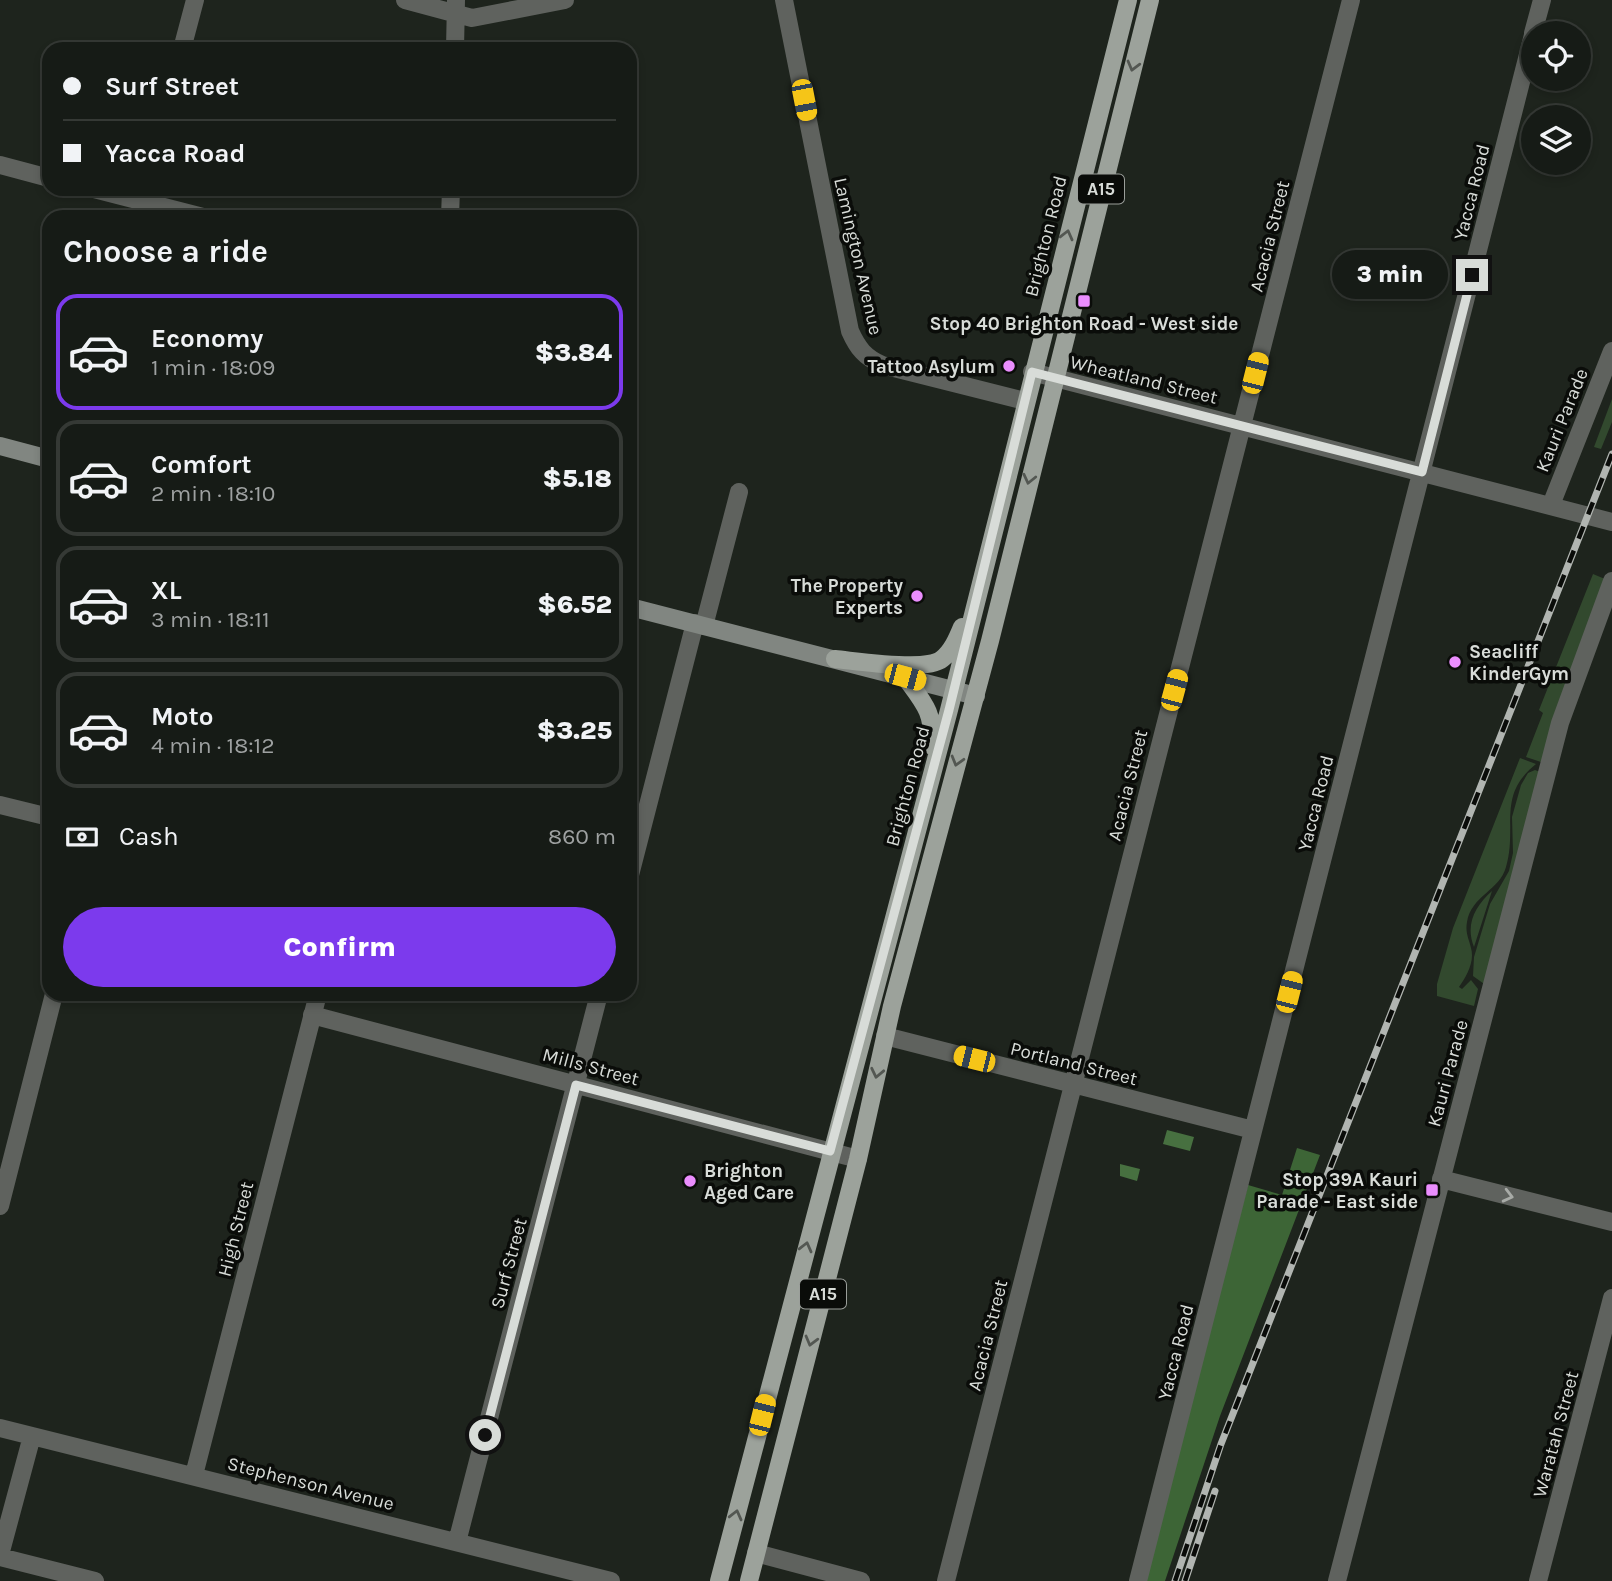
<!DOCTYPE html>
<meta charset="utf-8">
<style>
body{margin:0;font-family:Karla,sans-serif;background:#1f241f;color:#f1f3f6;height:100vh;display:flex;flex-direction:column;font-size:26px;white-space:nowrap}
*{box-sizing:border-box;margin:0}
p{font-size:23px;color:#9ea1a1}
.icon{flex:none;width:38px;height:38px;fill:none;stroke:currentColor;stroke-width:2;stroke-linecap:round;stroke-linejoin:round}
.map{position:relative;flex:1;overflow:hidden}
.panel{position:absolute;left:42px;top:210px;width:595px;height:791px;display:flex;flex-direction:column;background:#161b16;border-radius:21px;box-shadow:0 4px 10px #0003,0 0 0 2px #353935}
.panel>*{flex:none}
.top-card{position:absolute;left:42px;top:42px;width:595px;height:154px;border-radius:21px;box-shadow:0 4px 10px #0003,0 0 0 2px #353935;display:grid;align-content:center;height:154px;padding:0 21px;background:#161b16}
.tools{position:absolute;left:1521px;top:21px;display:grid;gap:14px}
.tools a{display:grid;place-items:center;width:70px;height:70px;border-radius:50%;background:#161b16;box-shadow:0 4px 10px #0003,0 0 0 2px #353935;font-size:35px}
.end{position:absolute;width:32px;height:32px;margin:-16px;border:9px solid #d8dcd8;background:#111;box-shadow:0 0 0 4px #111}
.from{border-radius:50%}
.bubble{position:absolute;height:49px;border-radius:24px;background:#161b16;box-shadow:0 4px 10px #0003,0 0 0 2px #353935;font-size:23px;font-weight:800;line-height:49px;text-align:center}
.car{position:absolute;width:21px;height:42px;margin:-21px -10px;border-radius:9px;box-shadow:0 0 5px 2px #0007;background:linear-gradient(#f5c518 24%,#345 0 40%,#f5c518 0 76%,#345 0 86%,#f5c518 0)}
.top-card b{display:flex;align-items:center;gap:24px;height:66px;font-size:26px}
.top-card b+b{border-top:2px solid #353935}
.top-card i{width:18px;height:18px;background:#f1f3f6}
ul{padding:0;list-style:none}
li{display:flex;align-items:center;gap:21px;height:116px;margin:0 14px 10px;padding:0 7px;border:4px solid #353935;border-radius:21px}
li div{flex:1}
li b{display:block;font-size:26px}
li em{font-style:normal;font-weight:800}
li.active{border-color:#7c3aed}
li>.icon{width:63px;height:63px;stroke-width:1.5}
h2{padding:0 21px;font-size:32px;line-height:84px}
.pay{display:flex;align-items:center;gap:18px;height:77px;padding:0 21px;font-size:26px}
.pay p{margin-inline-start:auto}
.action{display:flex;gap:14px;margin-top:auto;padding:14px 21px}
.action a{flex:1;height:80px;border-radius:42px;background:#7c3aed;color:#fff;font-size:28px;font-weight:800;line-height:80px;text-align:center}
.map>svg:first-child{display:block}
.green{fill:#32492e}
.forest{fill:#3d6536}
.water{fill:#477040}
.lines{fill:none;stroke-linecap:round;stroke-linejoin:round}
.street{stroke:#5f625e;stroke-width:18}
.secondary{stroke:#818681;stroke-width:18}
.primary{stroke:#9ca29b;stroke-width:18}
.rail-casing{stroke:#b1b5b1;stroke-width:7}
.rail{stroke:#0a0c09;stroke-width:4.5;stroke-dasharray:13;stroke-linecap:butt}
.oneway{stroke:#535752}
.oneway2{stroke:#a8aba7}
.route{stroke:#d8dcd8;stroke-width:9}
.poi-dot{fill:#ea8dfd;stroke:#0a0c09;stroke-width:2.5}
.labels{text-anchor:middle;stroke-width:7;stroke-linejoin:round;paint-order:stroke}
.shield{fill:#0a0c09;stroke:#9a9e9a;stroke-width:2}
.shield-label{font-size:18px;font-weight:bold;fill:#d8dcd8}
.street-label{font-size:19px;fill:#d8dcd8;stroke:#0a0c09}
.poi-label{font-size:19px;font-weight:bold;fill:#d8dcd8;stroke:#0a0c09;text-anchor:end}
</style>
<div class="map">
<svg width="1612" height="1581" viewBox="0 0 1612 1581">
<rect width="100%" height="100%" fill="#1e241d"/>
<path class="green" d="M1612 399V422L1601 449 1594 447Z
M1593 574 1605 579 1544 763 1526 757 1543 713 1539 710Z
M1520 758 1536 764C1496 796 1518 826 1506 867 1500 890 1471 896 1467 922 1465 933 1469 939 1471 948 1475 962 1466 977 1459 987L1462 989 1471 980 1478 989 1474 1006 1437 996V984L1453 928Z
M1535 770 1543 773 1487 986 1473 976 1474 957 1490 904 1509 871 1513 853 1512 817 1521 785 1528 773Z
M1492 891 1474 947C1465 925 1475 906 1492 891Z"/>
<path class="forest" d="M1297 1148 1320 1155 1220 1416 1165 1581H1142L1248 1185 1282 1195Z"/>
<path class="water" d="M1167 1130 1194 1137 1190 1151 1163 1144Z
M1120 1164 1140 1169 1137 1181 1120 1176Z"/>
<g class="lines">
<path class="street" d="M405 0 472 18 565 0
M784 0 850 331C858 349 865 357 882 365L1025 401
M1533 33 1542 0
M182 49 195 0
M455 49 456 0
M0 165 49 178
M94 189 203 217
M139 217 146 189
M450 217 451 189
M1032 372 1612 522
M1551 505 1612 351
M704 626 739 492
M0 805 49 817
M630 875 695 623
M312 1015 858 1159
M885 1036 1253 1130
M1441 1179 1612 1222
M0 1206 54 994
M0 1428 611 1581
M194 1475 318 994
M457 1542 599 994
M756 1553 861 1581
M0 1555 32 1436
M0 1557 95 1581
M946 1581 1351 0
M1138 1581 1533 35
M1337 1581 1560 723 1612 581
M1538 1581 1612 1298"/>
<path class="secondary" d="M0 446 49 459
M630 607 976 696"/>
<path class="primary" d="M835 659C857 661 926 672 942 659 952 651 957 639 962 627
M905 677C924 703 934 712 932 746
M719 1581 949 710 1128 0
M749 1581 858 1159 892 1006 990 641 1150 0"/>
<defs>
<path id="rail" d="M1175 1581 1221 1444 1612 454
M1185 1581 1215 1491"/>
</defs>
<use href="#rail" class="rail-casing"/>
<use href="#rail" class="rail"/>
</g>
<defs><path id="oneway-chevron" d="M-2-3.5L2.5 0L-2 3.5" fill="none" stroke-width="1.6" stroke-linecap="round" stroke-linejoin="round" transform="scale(1.75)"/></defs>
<g class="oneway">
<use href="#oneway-chevron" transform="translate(1133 66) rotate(105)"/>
<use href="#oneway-chevron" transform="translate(1067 235) rotate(-76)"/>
<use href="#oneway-chevron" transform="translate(1029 479) rotate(103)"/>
<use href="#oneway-chevron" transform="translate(957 761) rotate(106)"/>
<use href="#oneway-chevron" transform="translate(877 1073) rotate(102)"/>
<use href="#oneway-chevron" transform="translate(806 1247) rotate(-76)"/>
<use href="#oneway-chevron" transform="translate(811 1341) rotate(105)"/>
<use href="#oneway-chevron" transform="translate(736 1515) rotate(-76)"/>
</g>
<use class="oneway2" href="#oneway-chevron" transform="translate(1508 1196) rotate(14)"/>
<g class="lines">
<path class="route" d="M485 1435 576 1085 830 1151 949 710 1032 372 1422 472 1472 275"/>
</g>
<g class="poi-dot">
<rect x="1077" y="294" width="14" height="14" rx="3.5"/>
<circle cx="1009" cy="366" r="7"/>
<circle cx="917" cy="596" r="7"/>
<circle cx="1455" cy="662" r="7"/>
<circle cx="690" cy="1181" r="7"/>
<rect x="1425" y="1183" width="14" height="14" rx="3.5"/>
</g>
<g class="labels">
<g class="shield">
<rect x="1078" y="174.5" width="46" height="29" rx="5"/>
<rect x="800" y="1279.5" width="46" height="29" rx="5"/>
</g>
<g class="shield-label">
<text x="1101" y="195">A15</text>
<text x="823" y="1300">A15</text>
</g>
<g class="street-label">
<text transform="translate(1471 192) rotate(-76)" y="7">Yacca Road</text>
<text transform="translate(1045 236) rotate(-76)" y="7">Brighton Road</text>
<text transform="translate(1269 236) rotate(-76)" y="7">Acacia Street</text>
<text transform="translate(859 256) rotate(77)" y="7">Lamington Avenue</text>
<text transform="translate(1144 379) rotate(14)" y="7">Wheatland Street</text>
<text transform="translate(1561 420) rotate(-68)" y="7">Kauri Parade</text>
<text transform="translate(1127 785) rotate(-76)" y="7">Acacia Street</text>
<text transform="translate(907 786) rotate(-75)" y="7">Brighton Road</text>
<text transform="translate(1315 803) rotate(-76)" y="7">Yacca Road</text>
<text transform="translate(1074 1063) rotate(14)" y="7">Portland Street</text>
<text transform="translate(591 1066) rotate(15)" y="7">Mills Street</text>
<text transform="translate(1447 1073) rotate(-75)" y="7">Kauri Parade</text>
<text transform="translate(235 1229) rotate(-76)" y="7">High Street</text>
<text transform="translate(508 1263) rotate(-75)" y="7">Surf Street</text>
<text transform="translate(987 1335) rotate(-76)" y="7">Acacia Street</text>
<text transform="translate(1175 1352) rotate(-76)" y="7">Yacca Road</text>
<text transform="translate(1555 1434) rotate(-75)" y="7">Waratah Street</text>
<text transform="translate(311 1483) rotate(14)" y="7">Stephenson Avenue</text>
</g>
<g class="poi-label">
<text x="1084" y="330" text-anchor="middle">Stop 40 Brighton Road - West side</text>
<text x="995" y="373">Tattoo Asylum</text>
<text x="903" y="592">The Property<tspan x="903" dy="22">Experts</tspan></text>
<text x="1469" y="658" text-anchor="start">Seacliff<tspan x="1469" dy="22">KinderGym</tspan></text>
<text x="704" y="1177" text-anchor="start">Brighton<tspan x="704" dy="22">Aged Care</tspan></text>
<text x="1418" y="1186">Stop 39A Kauri<tspan x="1418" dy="22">Parade - East side</tspan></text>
</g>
</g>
</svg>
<div class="tools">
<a><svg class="icon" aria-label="locate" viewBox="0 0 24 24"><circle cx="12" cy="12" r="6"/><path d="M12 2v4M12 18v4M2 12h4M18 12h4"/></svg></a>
<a><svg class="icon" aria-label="layers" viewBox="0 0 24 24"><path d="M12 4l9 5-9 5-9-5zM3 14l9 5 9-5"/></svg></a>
</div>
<i class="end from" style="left:485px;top:1435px"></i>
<i class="end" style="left:1472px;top:275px"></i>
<div class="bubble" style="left:1332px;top:250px;width:116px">3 min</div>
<i class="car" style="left:804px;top:100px;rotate:169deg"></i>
<i class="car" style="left:1255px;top:373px;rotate:14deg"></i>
<i class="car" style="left:905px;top:677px;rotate:105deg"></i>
<i class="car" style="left:1174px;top:690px;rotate:15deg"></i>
<i class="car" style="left:1289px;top:992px;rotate:14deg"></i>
<i class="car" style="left:974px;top:1059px;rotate:284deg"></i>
<i class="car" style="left:762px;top:1415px;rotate:14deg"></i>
<div class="top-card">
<b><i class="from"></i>Surf Street</b>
<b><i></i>Yacca Road</b>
</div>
<section class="panel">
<h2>Choose a ride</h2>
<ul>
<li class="active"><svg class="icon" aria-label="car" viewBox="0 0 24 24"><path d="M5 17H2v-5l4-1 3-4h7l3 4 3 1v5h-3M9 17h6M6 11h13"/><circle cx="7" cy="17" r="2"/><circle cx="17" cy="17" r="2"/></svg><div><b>Economy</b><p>1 min · 18:09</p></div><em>$3.84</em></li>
<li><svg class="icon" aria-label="car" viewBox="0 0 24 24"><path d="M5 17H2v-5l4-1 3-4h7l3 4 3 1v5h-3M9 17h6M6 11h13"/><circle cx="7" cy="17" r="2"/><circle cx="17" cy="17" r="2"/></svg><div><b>Comfort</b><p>2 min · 18:10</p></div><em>$5.18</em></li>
<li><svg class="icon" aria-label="car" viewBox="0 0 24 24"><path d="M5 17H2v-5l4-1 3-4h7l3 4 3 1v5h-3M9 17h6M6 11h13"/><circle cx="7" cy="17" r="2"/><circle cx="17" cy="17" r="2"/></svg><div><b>XL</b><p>3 min · 18:11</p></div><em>$6.52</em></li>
<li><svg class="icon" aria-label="car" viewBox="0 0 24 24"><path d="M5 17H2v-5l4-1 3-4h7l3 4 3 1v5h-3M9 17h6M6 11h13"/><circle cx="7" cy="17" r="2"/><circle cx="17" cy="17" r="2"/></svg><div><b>Moto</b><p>4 min · 18:12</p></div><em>$3.25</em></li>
</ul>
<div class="pay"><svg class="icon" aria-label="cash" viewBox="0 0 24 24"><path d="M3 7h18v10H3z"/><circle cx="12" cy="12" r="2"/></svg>Cash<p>860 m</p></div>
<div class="action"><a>Confirm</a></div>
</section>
</div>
